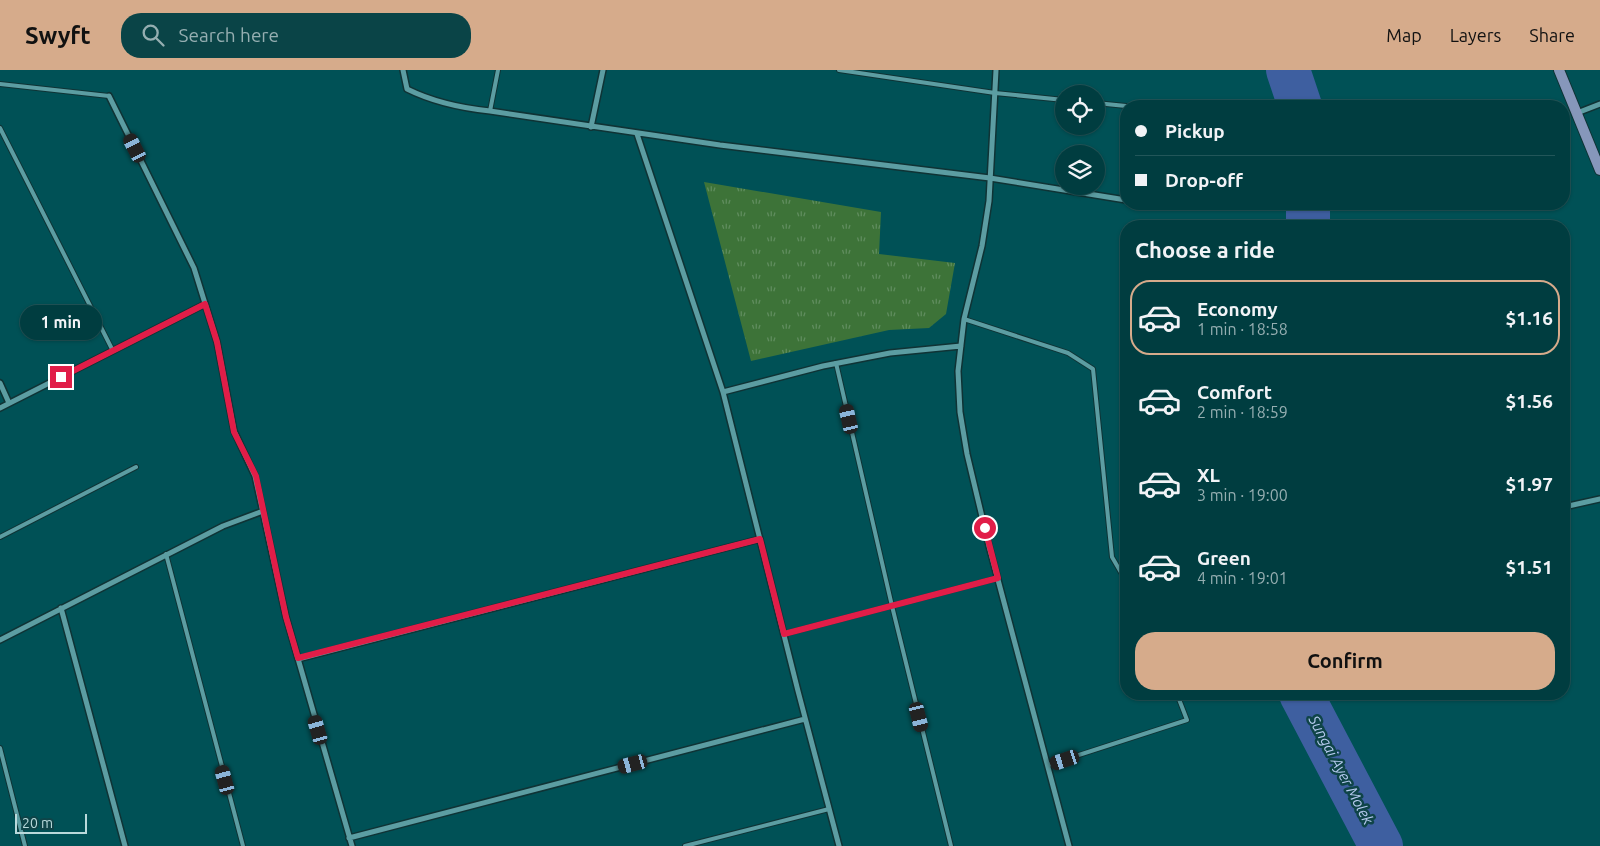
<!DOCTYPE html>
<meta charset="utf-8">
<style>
body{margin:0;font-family:Ubuntu,sans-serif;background:#0a4447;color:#f1f3f6;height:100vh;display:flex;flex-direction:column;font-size:19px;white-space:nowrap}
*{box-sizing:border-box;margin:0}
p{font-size:16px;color:#95aeb1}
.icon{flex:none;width:28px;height:28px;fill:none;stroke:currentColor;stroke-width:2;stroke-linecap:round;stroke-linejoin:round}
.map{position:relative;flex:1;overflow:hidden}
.drawer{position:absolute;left:1120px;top:150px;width:450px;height:480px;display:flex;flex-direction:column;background:#003d40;border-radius:20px;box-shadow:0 1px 4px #0004,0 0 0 1px #225659}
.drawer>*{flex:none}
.guide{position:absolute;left:1120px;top:30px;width:450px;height:110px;border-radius:20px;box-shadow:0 1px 4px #0004,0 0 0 1px #225659;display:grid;align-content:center;height:110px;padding:0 15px;background:#003d40}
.buttons{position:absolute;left:1055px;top:15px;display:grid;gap:10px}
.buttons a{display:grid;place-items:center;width:50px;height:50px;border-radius:50%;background:#003d40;box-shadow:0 1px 4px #0004,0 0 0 1px #225659;font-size:25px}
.scale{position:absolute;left:15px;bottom:12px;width:72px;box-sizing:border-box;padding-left:5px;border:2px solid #b9d9db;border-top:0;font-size:14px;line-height:18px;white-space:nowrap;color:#b9d9db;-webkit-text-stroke:4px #0f4448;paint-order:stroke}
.end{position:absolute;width:22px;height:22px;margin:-11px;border:6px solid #e11d48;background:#fff;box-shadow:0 0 0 2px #fff}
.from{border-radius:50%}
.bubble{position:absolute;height:35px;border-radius:18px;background:#003d40;box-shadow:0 1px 4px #0004,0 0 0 1px #225659;font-size:16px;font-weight:700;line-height:35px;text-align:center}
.car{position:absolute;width:15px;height:30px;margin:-15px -8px;border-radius:6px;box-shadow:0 0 4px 1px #0007;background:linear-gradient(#222 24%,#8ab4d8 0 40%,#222 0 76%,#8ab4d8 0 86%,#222 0)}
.guide b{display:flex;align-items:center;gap:18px;height:48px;font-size:19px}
.guide b+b{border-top:1px solid #225659}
.guide i{width:12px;height:12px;background:#f1f3f6}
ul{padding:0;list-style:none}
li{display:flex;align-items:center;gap:15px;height:75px;margin:0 10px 8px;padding:0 5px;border:2px solid transparent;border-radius:20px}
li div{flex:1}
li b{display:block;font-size:19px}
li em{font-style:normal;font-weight:700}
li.active{border-color:#d6ab8b}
li>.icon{width:45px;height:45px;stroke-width:1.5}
h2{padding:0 15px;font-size:22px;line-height:60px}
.cta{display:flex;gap:10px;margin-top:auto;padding:10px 15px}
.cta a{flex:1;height:58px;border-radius:20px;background:#d6ab8b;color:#111;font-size:20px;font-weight:700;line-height:58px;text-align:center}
header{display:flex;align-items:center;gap:30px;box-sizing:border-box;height:70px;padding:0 25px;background:#d6ab8b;color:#111}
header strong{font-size:24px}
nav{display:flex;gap:28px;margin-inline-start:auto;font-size:18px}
.search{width:350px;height:45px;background:#0a4447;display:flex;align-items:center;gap:12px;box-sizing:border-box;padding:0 18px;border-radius:20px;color:#95aeb1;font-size:19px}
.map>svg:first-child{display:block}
.grass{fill:url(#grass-tufts)}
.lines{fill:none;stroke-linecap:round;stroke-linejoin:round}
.river{stroke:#3e5fa0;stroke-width:44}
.lane-casing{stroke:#0f3335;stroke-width:6}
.street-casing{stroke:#0f3335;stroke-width:8}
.secondary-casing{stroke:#0f3335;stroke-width:12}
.lane{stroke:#5c9da2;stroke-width:4}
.street{stroke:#5c9da2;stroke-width:5}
.secondary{stroke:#8697bb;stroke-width:10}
.route{stroke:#e11d48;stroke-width:6}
.labels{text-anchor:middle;stroke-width:5;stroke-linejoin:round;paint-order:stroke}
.water-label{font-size:15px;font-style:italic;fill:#b6caef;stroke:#0f4448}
</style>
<header>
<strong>Swyft</strong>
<div class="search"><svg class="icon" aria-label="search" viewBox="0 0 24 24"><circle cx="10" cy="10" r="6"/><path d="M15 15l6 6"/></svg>Search here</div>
<nav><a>Map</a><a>Layers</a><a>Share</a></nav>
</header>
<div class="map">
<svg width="1600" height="776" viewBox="0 0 1600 776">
<defs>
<pattern id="grass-tufts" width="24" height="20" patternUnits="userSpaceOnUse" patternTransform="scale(1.25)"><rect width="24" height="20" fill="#3d7338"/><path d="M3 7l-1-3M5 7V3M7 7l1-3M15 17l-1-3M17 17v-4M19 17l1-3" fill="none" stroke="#608d5e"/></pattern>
</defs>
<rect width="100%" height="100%" fill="#005156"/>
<path class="grass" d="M704 112 881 142 879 184 955 193 946 244 929 258 889 260 751 291Z"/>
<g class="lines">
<path class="river" d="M1288 0 1300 36
M1308 156V134
M1301 624 1381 776"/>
<defs>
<path id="lane" d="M839 0 995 23 1064 30
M0 14 109 26
M1096 33 1126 36
M490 41 498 0
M0 58 113 281
M964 249 1068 283 1093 299 1112 487 1126 511
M836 293 892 536 951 776
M0 467 136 397
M166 484 243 776
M784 564 998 508
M0 678 25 776
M1048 695 1187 650 1177 624
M685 776 829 739"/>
<path id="street" d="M403 0 407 19C433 32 461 38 490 41L720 75 990 108 1126 130
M996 0 989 131 982 176 964 249 958 301 960 342 967 384 989 476 1069 776
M109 26 194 198 217 272 234 361 255 406 286 547 352 776
M1577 43 1600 34
M591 57 603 0
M637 64 723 322 798 621 839 776
M1151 134 1158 135
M0 313 9 333
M723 322 823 296 890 283 961 276
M0 338 205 234
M1564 437 1600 429
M61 538 125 776
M0 570 223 456 263 441
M298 589 760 469
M349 768 805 649"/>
<path id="secondary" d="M1559 0 1600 100"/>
</defs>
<use href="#lane" class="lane-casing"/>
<use href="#street" class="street-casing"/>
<use href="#secondary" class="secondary-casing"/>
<use href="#lane" class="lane"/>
<use href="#street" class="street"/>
<use href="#secondary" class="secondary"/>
</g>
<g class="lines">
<path class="route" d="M61 307 205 234 217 272 234 362 256 406 286 547 298 588 760 469 784 564 998 508 985 458"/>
</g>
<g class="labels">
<g class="water-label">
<text transform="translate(1341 700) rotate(62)" y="5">Sungai Ayer Molek</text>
</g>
</g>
</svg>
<div class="buttons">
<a><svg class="icon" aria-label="locate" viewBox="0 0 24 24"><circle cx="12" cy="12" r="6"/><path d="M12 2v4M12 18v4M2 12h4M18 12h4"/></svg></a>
<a><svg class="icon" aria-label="layers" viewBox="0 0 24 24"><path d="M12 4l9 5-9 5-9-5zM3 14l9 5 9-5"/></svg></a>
</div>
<div class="scale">20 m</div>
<i class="end from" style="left:985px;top:458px"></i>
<i class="end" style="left:61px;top:307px"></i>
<div class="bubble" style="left:20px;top:235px;width:82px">1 min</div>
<i class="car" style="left:135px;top:78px;rotate:333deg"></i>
<i class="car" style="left:849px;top:349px;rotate:347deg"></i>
<i class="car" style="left:919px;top:647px;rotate:166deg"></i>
<i class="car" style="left:318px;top:660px;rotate:344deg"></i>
<i class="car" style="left:1065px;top:690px;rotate:252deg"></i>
<i class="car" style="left:633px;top:694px;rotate:255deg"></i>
<i class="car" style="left:225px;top:710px;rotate:345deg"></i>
<div class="guide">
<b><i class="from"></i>Pickup</b>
<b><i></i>Drop-off</b>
</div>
<section class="drawer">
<h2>Choose a ride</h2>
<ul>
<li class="active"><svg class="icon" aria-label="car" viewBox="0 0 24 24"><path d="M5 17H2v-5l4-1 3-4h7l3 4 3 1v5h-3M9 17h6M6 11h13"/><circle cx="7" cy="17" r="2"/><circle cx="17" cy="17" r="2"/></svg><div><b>Economy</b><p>1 min · 18:58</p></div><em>$1.16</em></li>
<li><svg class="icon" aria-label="car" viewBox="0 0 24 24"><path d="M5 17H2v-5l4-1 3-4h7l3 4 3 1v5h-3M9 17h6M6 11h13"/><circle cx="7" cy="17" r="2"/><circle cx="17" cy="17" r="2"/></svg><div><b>Comfort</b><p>2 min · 18:59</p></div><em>$1.56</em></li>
<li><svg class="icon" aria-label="car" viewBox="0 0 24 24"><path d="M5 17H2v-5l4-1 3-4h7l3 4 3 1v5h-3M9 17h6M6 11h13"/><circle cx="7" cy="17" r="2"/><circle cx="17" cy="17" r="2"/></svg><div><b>XL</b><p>3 min · 19:00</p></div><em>$1.97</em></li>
<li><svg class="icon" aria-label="car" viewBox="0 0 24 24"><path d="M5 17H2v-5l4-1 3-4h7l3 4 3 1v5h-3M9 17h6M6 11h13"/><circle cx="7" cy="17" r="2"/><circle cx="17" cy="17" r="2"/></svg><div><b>Green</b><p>4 min · 19:01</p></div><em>$1.51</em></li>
</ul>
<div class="cta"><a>Confirm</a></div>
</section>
</div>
